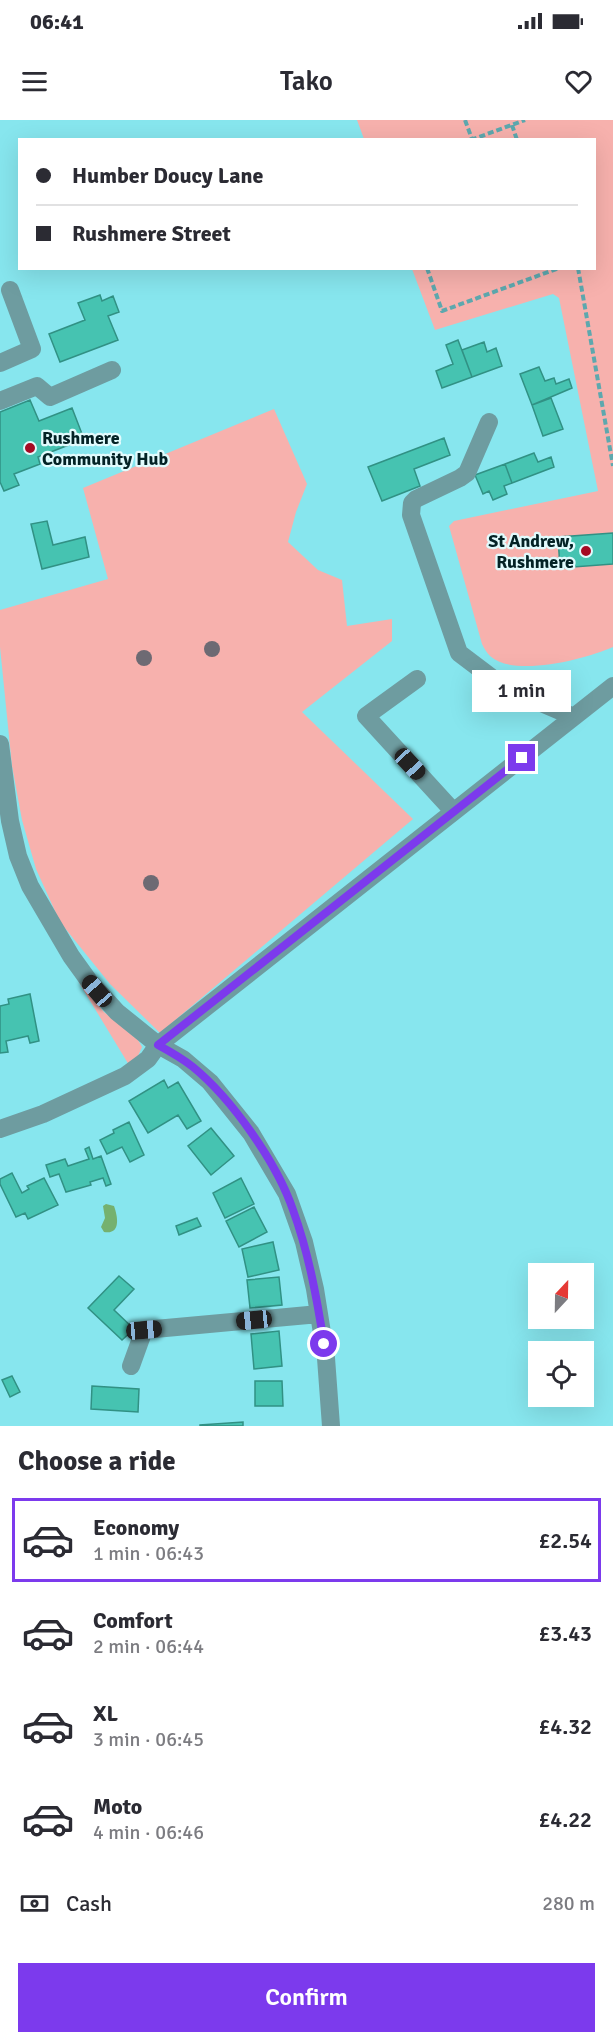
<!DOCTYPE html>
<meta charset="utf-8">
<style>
body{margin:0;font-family:Signika,sans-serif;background:#f2f2f3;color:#2b2b33;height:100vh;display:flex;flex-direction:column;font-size:22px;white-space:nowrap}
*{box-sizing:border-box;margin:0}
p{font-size:20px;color:#7c7c81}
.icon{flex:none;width:33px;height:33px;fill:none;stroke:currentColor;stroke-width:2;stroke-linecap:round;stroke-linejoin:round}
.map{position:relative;height:1306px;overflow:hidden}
.drawer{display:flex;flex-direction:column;background:#fff;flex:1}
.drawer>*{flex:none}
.banner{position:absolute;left:18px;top:18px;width:578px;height:132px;border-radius:0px;box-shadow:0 6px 24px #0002;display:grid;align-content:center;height:132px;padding:0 18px;background:#fff}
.needle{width:39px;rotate:22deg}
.controls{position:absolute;left:528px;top:1143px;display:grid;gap:12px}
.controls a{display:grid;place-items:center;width:66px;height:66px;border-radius:0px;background:#fff;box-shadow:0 6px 24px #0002;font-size:30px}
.end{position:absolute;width:27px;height:27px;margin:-14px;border:8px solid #7c3aed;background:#fff;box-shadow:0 0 0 3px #fff}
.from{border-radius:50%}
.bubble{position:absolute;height:42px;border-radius:0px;background:#fff;box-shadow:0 6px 24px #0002;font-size:20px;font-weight:600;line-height:42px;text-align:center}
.car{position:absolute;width:18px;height:36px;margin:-18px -9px;border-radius:8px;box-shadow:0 0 4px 2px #0007;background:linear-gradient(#222 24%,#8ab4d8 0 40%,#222 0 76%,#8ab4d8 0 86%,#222 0)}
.banner b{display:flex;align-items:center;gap:21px;height:57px;font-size:22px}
.banner b+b{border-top:2px solid #e1e1e2}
.banner i{width:15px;height:15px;background:#2b2b33}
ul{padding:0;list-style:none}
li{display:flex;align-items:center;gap:18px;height:84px;margin:0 12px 9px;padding:0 6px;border:3px solid transparent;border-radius:0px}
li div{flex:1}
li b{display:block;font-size:22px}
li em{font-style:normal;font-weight:600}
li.active{border-color:#7c3aed}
li>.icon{width:54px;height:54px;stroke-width:1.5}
h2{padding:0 18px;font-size:27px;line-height:72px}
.pay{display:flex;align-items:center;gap:15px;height:66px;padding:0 18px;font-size:22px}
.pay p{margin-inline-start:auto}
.button{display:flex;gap:12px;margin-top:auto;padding:12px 18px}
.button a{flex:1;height:69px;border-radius:0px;background:#7c3aed;color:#fff;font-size:24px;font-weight:600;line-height:69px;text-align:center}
.status{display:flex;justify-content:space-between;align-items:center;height:42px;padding:0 30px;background:#fff;direction:ltr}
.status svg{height:16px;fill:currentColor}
header{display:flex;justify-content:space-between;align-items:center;height:78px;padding:0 18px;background:#fff;font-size:27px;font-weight:600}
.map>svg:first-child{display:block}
.green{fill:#f7b1ad}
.water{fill:#75b16f}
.building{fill:#46c3b1;stroke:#319184;stroke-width:1.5}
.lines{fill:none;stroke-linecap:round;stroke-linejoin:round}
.path{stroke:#5da8ae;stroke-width:4;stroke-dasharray:6 3;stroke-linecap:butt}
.minor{stroke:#6e9ca0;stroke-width:18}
.tree{fill:#6d6a73}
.route{stroke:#7c3aed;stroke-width:8}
.poi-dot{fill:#a50a23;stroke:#e1fbfd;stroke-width:2}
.labels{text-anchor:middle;stroke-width:4.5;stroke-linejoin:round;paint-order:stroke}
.poi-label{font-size:18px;font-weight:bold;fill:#032225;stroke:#e1fbfd;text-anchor:start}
</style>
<div class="status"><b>06:41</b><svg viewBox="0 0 49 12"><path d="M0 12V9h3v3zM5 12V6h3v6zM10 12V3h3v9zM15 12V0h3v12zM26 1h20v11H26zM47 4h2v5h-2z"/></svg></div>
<header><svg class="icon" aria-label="menu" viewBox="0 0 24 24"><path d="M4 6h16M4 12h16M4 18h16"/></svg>Tako<svg class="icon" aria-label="heart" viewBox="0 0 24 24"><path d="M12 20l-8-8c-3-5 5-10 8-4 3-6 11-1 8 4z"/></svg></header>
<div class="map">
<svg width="613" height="1306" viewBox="0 0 613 1306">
<rect width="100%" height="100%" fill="#87e6ee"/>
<path class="green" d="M357 0H613V527C586 539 514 558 490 536 487 533 484 528 482 524L449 406 454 401 598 371 559 178 553 174 435 210 412 149 594 148V20L364 19Z
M274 289 307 364 296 392 288 422 318 450 342 460 347 506 392 499V521L302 592 413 699 160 913 110 864 60 802 36 749 22 700 12 646 0 527V490L108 459 83 368Z
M78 861 104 892 138 920 142 927 138 936 129 945Z"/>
<path class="water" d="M106 1084 114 1086C118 1097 121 1115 104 1112L101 1107 105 1098 103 1086Z"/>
<path class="building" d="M100 175 102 181 113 176 119 192 108 196 118 220 60 242 49 214 85 200 78 183Z
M458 220 472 257 442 268 436 251 453 244 446 225Z
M484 222 487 232 496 228 502 246 472 257 462 230Z
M539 247 545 261 554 258 556 264 569 259 572 268 532 285 520 254Z
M551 278 563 309 543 316 532 285Z
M30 280 39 301 72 288 84 319 38 337 40 344 14 354 19 365 4 371 0 362V292Z
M444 318 450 335 414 349 420 366 382 381 368 347Z
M534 333 538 342 551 337 554 347 512 363 505 344Z
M505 344 512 363 504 366 507 374 493 380 489 371 483 374 475 355Z
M47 401 53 425 85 417 89 437 42 449 31 404Z
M613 413V444L560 448 558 417Z
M30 874 39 921 30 923 28 916 6 921 8 932 0 933V886L9 884 8 879Z
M164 960 168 968 178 962 201 1001 187 1009 178 995 148 1013 129 981Z
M129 1002 144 1035 130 1042 122 1027 107 1034 100 1020 114 1013 113 1010Z
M211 1008 234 1036 211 1055 188 1026Z
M89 1027 93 1039 101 1036 111 1064 106 1066 103 1058 90 1062 91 1065 66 1072 59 1054 50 1057 46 1045 65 1039 68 1046 89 1039 85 1029Z
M12 1053 22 1073 29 1069 27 1066 44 1058 58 1085 28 1099 25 1093 16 1097 0 1064V1059Z
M241 1058 254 1084 225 1098 213 1073Z
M254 1087 267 1112 239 1127 226 1101Z
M197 1098 201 1106 179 1115 176 1106Z
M273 1122 279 1150 248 1157 242 1129Z
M119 1156 134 1169 114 1190 134 1209 122 1220 88 1188Z
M279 1157 282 1185 250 1188 247 1160Z
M279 1211 282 1246 254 1249 251 1214Z
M12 1256 20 1272 10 1277 2 1260Z
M255 1261H282L283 1286H255Z
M92 1266 139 1269 138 1292 91 1289Z
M243 1302V1306H200V1305Z"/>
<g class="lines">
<path class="path" d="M465 0 472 19
M512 5 517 20
M471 20 525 0
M427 148 442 191 559 148
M578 148 613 346"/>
<path class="minor" d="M0 243 32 229 10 170
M0 281 37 266 50 277 112 250
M489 302 467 353 460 358 416 379 412 383 411 395 459 533 504 567 574 597
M417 559 366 596 453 691
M0 624 10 701 18 736 30 766 71 836 89 861 117 892 158 925 183 939 210 962 251 1013 287 1074 304 1122 315 1169 326 1238 331 1306
M0 1009 43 994 125 956 148 939 158 925 613 566
M131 1246 144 1210 319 1194"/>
</g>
<g class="tree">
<circle cx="212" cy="529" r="8"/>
<circle cx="144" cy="538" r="8"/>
<circle cx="151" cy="763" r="8"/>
</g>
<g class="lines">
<path class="route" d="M324 1224C317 1179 309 1134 293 1090 277 1043 232 979 193 947 183 939 171 932 158 925L522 638"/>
</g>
<g class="poi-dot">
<circle cx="30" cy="328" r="6"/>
<circle cx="586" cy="431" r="6"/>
</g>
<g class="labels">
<g class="poi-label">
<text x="42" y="324">Rushmere<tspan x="42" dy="21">Community Hub</tspan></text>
<text x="574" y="427" text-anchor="end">St Andrew,<tspan x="574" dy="21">Rushmere</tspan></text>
</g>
</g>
</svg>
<div class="controls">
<a><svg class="needle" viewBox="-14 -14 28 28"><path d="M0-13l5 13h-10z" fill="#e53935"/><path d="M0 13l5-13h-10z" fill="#7c7c81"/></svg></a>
<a><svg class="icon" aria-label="locate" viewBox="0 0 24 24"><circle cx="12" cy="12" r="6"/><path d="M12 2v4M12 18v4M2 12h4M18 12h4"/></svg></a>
</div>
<i class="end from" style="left:324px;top:1224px"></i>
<i class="end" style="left:522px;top:638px"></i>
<div class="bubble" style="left:472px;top:550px;width:99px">1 min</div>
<i class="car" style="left:410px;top:644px;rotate:137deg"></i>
<i class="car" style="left:97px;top:871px;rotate:319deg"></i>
<i class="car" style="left:254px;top:1200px;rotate:264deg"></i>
<i class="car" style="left:144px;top:1210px;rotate:85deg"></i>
<div class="banner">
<b><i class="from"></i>Humber Doucy Lane</b>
<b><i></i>Rushmere Street</b>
</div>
</div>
<section class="drawer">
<h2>Choose a ride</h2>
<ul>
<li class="active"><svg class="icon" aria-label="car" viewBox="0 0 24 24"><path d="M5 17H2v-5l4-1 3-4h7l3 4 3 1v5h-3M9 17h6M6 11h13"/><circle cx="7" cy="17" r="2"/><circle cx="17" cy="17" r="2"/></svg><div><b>Economy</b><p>1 min · 06:43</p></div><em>£2.54</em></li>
<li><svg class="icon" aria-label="car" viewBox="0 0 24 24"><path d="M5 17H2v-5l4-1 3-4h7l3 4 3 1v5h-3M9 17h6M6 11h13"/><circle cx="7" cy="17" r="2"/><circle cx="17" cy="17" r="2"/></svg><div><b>Comfort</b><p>2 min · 06:44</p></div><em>£3.43</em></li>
<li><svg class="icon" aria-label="car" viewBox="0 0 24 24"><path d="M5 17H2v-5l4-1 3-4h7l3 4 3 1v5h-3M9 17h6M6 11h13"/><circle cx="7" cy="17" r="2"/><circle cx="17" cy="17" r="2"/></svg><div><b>XL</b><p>3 min · 06:45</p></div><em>£4.32</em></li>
<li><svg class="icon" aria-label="car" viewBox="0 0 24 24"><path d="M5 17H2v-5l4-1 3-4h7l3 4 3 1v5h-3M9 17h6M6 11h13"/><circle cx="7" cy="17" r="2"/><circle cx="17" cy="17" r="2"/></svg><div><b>Moto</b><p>4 min · 06:46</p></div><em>£4.22</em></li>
</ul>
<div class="pay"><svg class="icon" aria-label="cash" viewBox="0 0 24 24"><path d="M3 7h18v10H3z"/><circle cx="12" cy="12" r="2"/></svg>Cash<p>280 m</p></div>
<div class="button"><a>Confirm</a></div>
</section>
